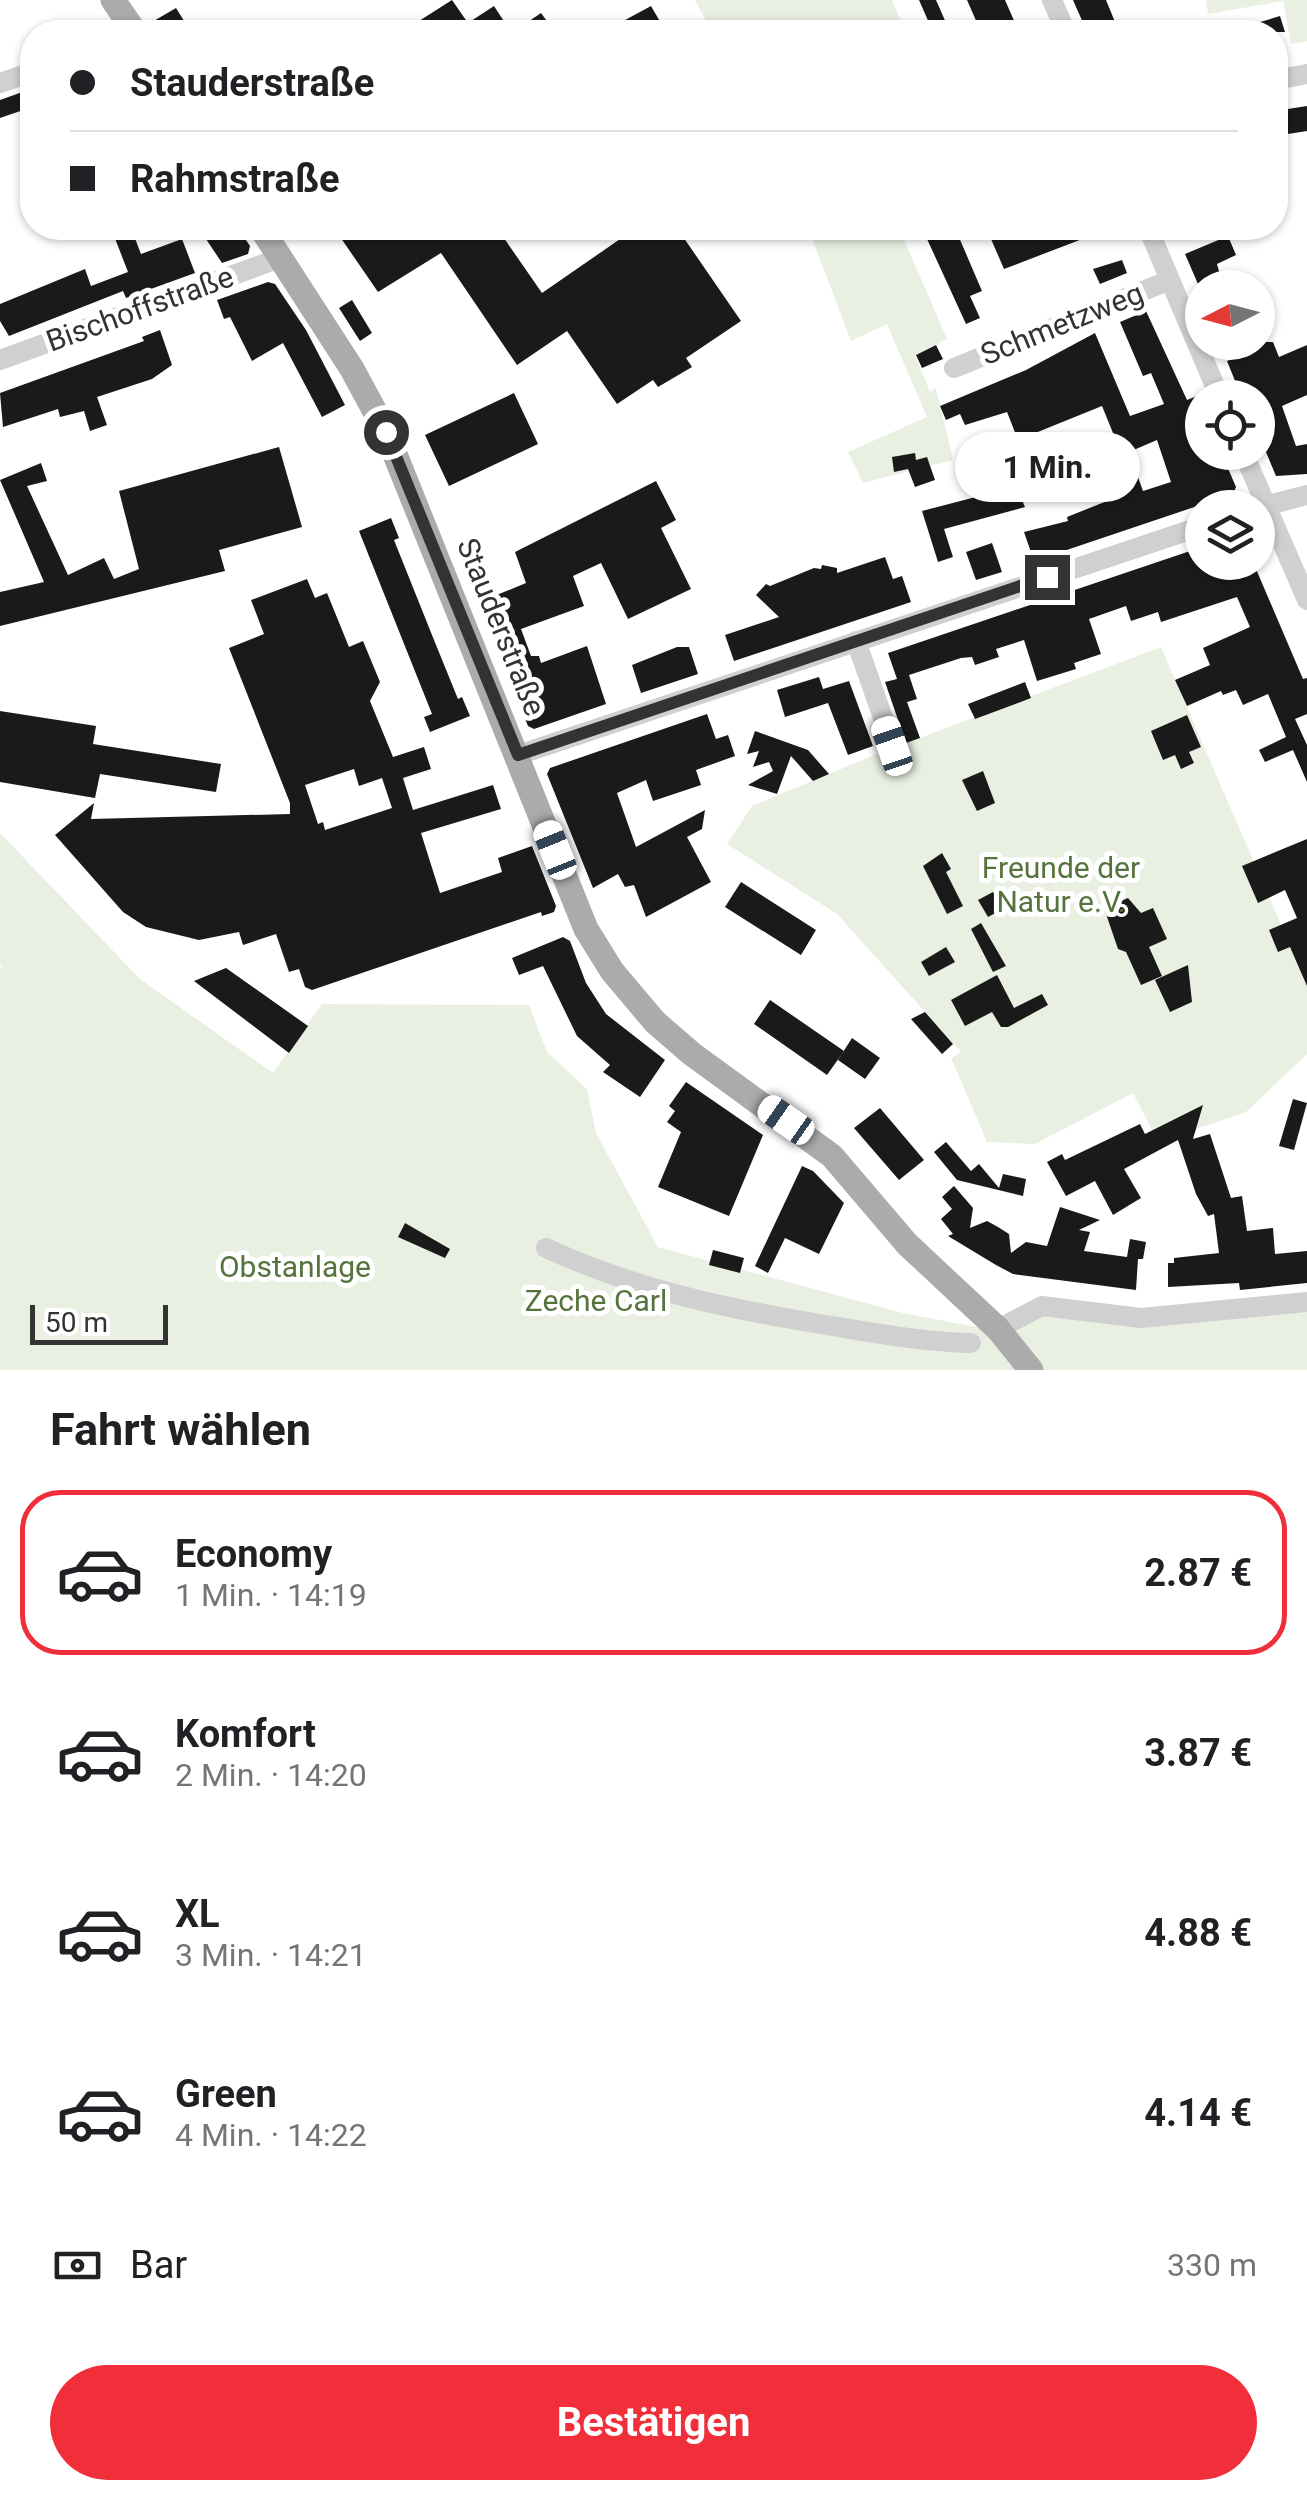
<!DOCTYPE html>
<html lang="de">
<meta charset="utf-8">
<style>
body{margin:0;font-family:Roboto,sans-serif;background:#f2f2f2;color:#202124;height:100vh;display:flex;flex-direction:column;font-size:38px;white-space:nowrap}
*{box-sizing:border-box;margin:0}
p{font-size:32px;color:#757577}
.icon{flex:none;width:55px;height:55px;fill:none;stroke:currentColor;stroke-width:2;stroke-linecap:round;stroke-linejoin:round}
.map{position:relative;height:1370px;overflow:hidden}
.drawer{display:flex;flex-direction:column;background:#fff;flex:1}
.drawer>*{flex:none}
.hud{position:absolute;left:20px;top:20px;width:1268px;height:220px;border-radius:40px;box-shadow:0 2px 8px #0004;display:grid;align-content:center;height:220px;padding:0 50px;background:#fff}
.needle{width:65px;rotate:264deg}
.fabs{position:absolute;left:1185px;top:270px;display:grid;gap:20px}
.fabs a{display:grid;place-items:center;width:90px;height:90px;border-radius:50%;background:#fff;box-shadow:0 2px 8px #0004;font-size:50px}
.scale{position:absolute;left:30px;bottom:25px;width:138px;box-sizing:border-box;padding-left:10px;border:5px solid #333;border-top:0;font-size:28px;line-height:35px;white-space:nowrap;color:#333;-webkit-text-stroke:8px #fff;paint-order:stroke}
.end{position:absolute;width:45px;height:45px;margin:-22px;border:12px solid #333;background:#fff;box-shadow:0 0 0 5px #fff}
.from{border-radius:50%}
.bubble{position:absolute;height:70px;border-radius:35px;background:#fff;box-shadow:0 2px 8px #0004;font-size:32px;font-weight:700;line-height:70px;text-align:center}
.car{position:absolute;width:30px;height:60px;margin:-30px -15px;border-radius:12px;box-shadow:0 0 8px 2px #0007;background:linear-gradient(#fff 24%,#345 0 40%,#fff 0 76%,#345 0 86%,#fff 0)}
.hud b{display:flex;align-items:center;gap:35px;height:95px;font-size:38px}
.hud b+b{border-top:2px solid #e0e0e0}
.hud i{width:25px;height:25px;background:#202124}
ul{padding:0;list-style:none}
li{display:flex;align-items:center;gap:30px;height:165px;margin:0 20px 15px;padding:0 30px;border:5px solid transparent;border-radius:40px}
li div{flex:1}
li b{display:block;font-size:38px}
li em{font-style:normal;font-weight:700}
li.active{border-color:#f02f3b}
li>.icon{width:90px;height:90px;stroke-width:1.5}
h2{padding:0 50px;font-size:45px;line-height:120px}
.pay{display:flex;align-items:center;gap:25px;height:110px;padding:0 50px;font-size:38px}
.pay p{margin-inline-start:auto}
.cta{display:flex;gap:20px;margin-top:auto;padding:20px 50px}
.cta a{flex:1;height:115px;border-radius:60px;background:#f02f3b;color:#fff;font-size:40px;font-weight:700;line-height:115px;text-align:center}
.map>svg:first-child{display:block}
.green{fill:#e9f0e1}
.building{fill:#1a1a1a;fill-rule:evenodd}
.lines{fill:none;stroke-linecap:round;stroke-linejoin:round}
.minor{stroke:#d0d0d0;stroke-width:20}
.major{stroke:#ababab;stroke-width:25}
.route{stroke:#333;stroke-width:12}
.labels{text-anchor:middle;stroke-width:10;stroke-linejoin:round;paint-order:stroke}
.street-label{font-size:30px;fill:#333;stroke:#fff}
.park-label{font-size:30px;fill:#55733c;stroke:#fff}
</style>
<div class="map">
<svg width="1307" height="1370" viewBox="0 0 1307 1370">
<rect width="100%" height="100%" fill="#fff"/>
<path class="green" d="M695 0H892L906 32H712Z
M1206 0H1307V41L1291 44 1283 1 1208 14Z
M808 228H899L947 339 915 355 930 392 936 388 953 460 863 483 848 452 927 417 887 324 851 341Z
M1161 647 1307 985V1054L1246 1112 1158 1142 1133 1093 1035 1144 987 1142 951 1058 961 1052 837 914 727 844 752 806 877 754Z
M0 833 140 979 273 1073 322 1004 529 1005 547 1052 587 1089 596 1133 658 1247 903 1313 997 1331 1029 1370H0V966L4 970 0 963Z
M1307 1306V1370H1032L1000 1330 1027 1314 1140 1320Z"/>
<path class="building" d="M452 0 468 23 494 6 511 32H427L419 21Z
M919 0H936L950 32H933Z
M967 0H1005L1019 32H981Z
M1073 0H1106L1115 22 1087 32Z
M651 6 666 32H603Z
M176 8 191 32H159L152 22Z
M541 13 555 32H513Z
M1280 16 1285 32H1238L1237 29Z
M28 90 32 107 0 118V100Z
M1307 106V131L1275 136V111Z
M111 228H131L141 254 182 239 195 273 126 298 123 291 9 336 0 321V304L85 269 91 286 128 272Z
M223 228H238L250 246 248 254 222 263 206 239Z
M334 228H497L542 293 636 228H677L741 321 686 358 692 367 658 387 653 380 617 404 567 331 517 365 441 253 378 292Z
M922 228H955L982 291 970 296 980 318 966 324Z
M1017 228H1111L1004 269 991 239Z
M1228 236 1236 255 1217 264 1220 275 1198 284 1185 254Z
M1122 260 1127 273 1100 284 1093 269Z
M268 282 275 284 306 330 345 405 322 417 283 343 252 361 230 317 224 319 217 300Z
M352 300 372 333 360 341 339 308Z
M1146 311 1187 400 1202 394V452H1221L1236 487 1233 494 1034 561 1024 532 1068 521 1067 517 1112 499 1100 466 1131 458 1143 491 1171 482 1157 440 1122 455 1102 406 1018 440 1007 412 965 425 960 414 946 420 940 406 1026 370 1095 333 1130 416 1164 404 1151 373 1143 376 1120 322Z
M160 330 172 365 152 379 97 397 107 425 90 431 84 411 60 417 58 409 3 427 0 393 144 341 142 337Z
M1228 342H1273L1279 357 1307 345V395L1282 406 1296 446 1307 444V474L1276 476 1258 433V398H1242L1227 361 1235 358Z
M936 345 943 359 922 368 916 355Z
M514 393 538 444 449 486 425 435Z
M279 447 302 527 219 550 225 571 0 626V592L44 582 0 480 41 463 47 481 27 486 68 575 104 558 114 579 139 569 119 491Z
M915 453 916 460 927 457 935 480 915 487 908 469 894 472 892 457Z
M1075 471 1078 484 1022 500 1025 507 944 529 953 557 938 562 922 511Z
M656 481 676 520 661 528 691 589 628 619 601 563 573 576 584 606 521 629 531 656H539L541 663 587 646 606 704 534 729 528 726 503 663 511 660 487 599 526 583 515 552Z
M391 518 399 538 394 540 434 640 458 699 462 697 470 716 430 732 424 717 432 714 359 531Z
M992 543 1002 572 976 580 966 552Z
M1202 547V562H1253L1303 679 1307 678V714L1295 719 1307 745V782L1293 750 1265 762 1259 750 1286 737 1268 694 1243 705 1236 690 1223 695 1221 691 1187 706 1175 680 1210 665 1203 648 1250 627 1237 597 1161 622 1158 612 1131 621 1126 606 1089 619 1101 654 1074 663 1076 669 1037 681 1024 640 996 649 999 657 975 665 972 657 961 658 909 675 917 699 907 702 920 738 906 743 885 682 897 679 888 653Z
M885 557 893 579 902 576 911 602 734 661 725 635 779 617 756 595 766 584 770 586 814 568 821 569 822 565 837 568V573Z
M307 579 315 598 327 593 349 647 363 641 380 682 370 701 393 757 424 747 431 769 403 778 413 810 493 785 501 809 421 833 440 893 502 872 498 858 532 846 556 906 554 912 542 916 541 912 312 990 305 987 299 969 289 972 276 934 243 945 239 932 199 940 146 927 123 912 55 835 94 803 91 819 290 814V803L229 648 264 634 251 600ZM354 769 359 786 382 778 392 808 325 830 323 822 318 824 305 785Z
M677 647H689L698 674 641 693 632 665Z
M819 677 823 689 849 681 873 746 848 755 828 703 785 717 777 690Z
M1025 682 1031 698 975 719 968 704Z
M0 711 96 726 93 744 221 764 216 792 100 774 95 798 0 782Z
M707 714 716 739 728 735 735 756 696 770 701 785 653 801 646 780 617 793 636 847 705 810 702 829 687 837 711 882 646 917 634 885 625 887 618 874 593 888 547 774 550 768Z
M1187 715 1201 747 1189 752 1194 763 1181 769 1175 755 1163 760 1151 731Z
M755 731 808 750 829 774 813 781 791 756 777 794 748 785 773 771 769 762 753 767 759 751 747 754Z
M983 771 995 803 977 811 962 780Z
M1307 839V986L1290 947 1278 952 1269 930 1297 918 1285 890 1258 903 1242 866Z
M942 853 951 869 946 872 963 906 947 914 923 866Z
M741 882 816 930 801 955 725 907Z
M993 892 1003 909 988 917 978 900Z
M1128 898 1141 913 1153 908 1167 939 1149 947 1162 976 1141 985 1126 952 1118 949 1104 908Z
M981 923 1006 966 993 972 971 929Z
M563 937 570 941 586 983 606 1014 665 1060 640 1097 603 1072 610 1065 577 1036 543 966 519 975 512 958Z
M946 947 955 962 929 976 921 962Z
M1188 965 1192 1002 1170 1012 1155 980Z
M226 968 308 1026 289 1053 194 981Z
M997 975 1014 1008 1042 994 1048 1005 1008 1027H1001L992 1012 965 1026 951 1000Z
M770 1000 844 1051 827 1075 754 1024Z
M925 1012 953 1044 942 1054 911 1019Z
M852 1038 880 1058 865 1079 838 1060Z
M686 1082 763 1135 729 1216 658 1187 681 1132 667 1122 675 1111 669 1106Z
M1293 1099 1307 1103 1294 1150 1279 1146Z
M1203 1105 1193 1139 1210 1134 1231 1198 1242 1196 1247 1231 1273 1228 1275 1254 1307 1251V1283L1240 1290 1239 1283 1168 1287V1263H1174V1258L1219 1253 1214 1214 1208 1216 1196 1194 1178 1140 1124 1169 1141 1198 1113 1215 1095 1181 1066 1196 1047 1162 1062 1154 1065 1160 1140 1124 1145 1134Z
M880 1108 924 1160 899 1180 854 1128Z
M946 1142 971 1171 979 1164 999 1188 1003 1174 1026 1179 1023 1196 957 1180 934 1152Z
M802 1166 813 1171 844 1203 819 1254 785 1238 768 1273 755 1266Z
M954 1186 973 1208 970 1228 987 1221 998 1227 1009 1234 1011 1253 1026 1242 1047 1246 1060 1207 1100 1220 1079 1230 1090 1232 1084 1251 1127 1257 1130 1239 1146 1242 1143 1259H1138L1136 1290 1013 1274 996 1265 948 1236 953 1234 941 1219 952 1209 942 1197Z
M405 1223 450 1249 445 1258 398 1237Z
M713 1250 744 1258 740 1273 709 1265Z"/>
<g class="lines">
<path class="minor" d="M1052 0 1066 32
M1275 80 1307 74
M0 83 32 72
M1148 228 1220 398
M0 360 280 258
M954 368 1170 280
M1243 452 1307 600
M1257 508 1307 495
M856 641 893 746
M518 755 1202 526
M546 1248C637 1290 728 1309 826 1325 875 1333 923 1342 971 1343
M998 1329 1042 1306 1141 1318 1307 1302"/>
<path class="major" d="M113 0 135 32
M261 228 352 369 386 432 586 929 612 971 655 1022 692 1054 832 1156 907 1244 998 1329 1031 1370"/>
</g>
<g class="lines">
<path class="route" d="M386 432 518 755 1047 577"/>
</g>
<g class="labels">
<g class="street-label">
<text transform="translate(140 309) rotate(-20)" y="10">Bischoffstraße</text>
<text transform="translate(1062 324) rotate(-22)" y="10">Schmetzweg</text>
<text transform="translate(501 627) rotate(68)" y="10">Stauderstraße</text>
</g>
<g class="park-label">
<text x="1061" y="878">Freunde der<tspan x="1061" dy="34">Natur e.V.</tspan></text>
<text x="295" y="1277">Obstanlage</text>
<text x="596" y="1311">Zeche Carl</text>
</g>
</g>
</svg>
<div class="fabs">
<a><svg class="needle" viewBox="-14 -14 28 28"><path d="M0-13l5 13h-10z" fill="#e53935"/><path d="M0 13l5-13h-10z" fill="#757577"/></svg></a>
<a><svg class="icon" aria-label="locate" viewBox="0 0 24 24"><circle cx="12" cy="12" r="6"/><path d="M12 2v4M12 18v4M2 12h4M18 12h4"/></svg></a>
<a><svg class="icon" aria-label="layers" viewBox="0 0 24 24"><path d="M12 4l9 5-9 5-9-5zM3 14l9 5 9-5"/></svg></a>
</div>
<div class="scale">50 m</div>
<i class="end from" style="left:386px;top:432px"></i>
<i class="end" style="left:1047px;top:577px"></i>
<div class="bubble" style="left:955px;top:432px;width:185px">1 Min.</div>
<i class="car" style="left:892px;top:746px;rotate:341deg"></i>
<i class="car" style="left:555px;top:850px;rotate:338deg"></i>
<i class="car" style="left:786px;top:1120px;rotate:305deg"></i>
<div class="hud">
<b><i class="from"></i>Stauderstraße</b>
<b><i></i>Rahmstraße</b>
</div>
</div>
<section class="drawer">
<h2>Fahrt wählen</h2>
<ul>
<li class="active"><svg class="icon" aria-label="car" viewBox="0 0 24 24"><path d="M5 17H2v-5l4-1 3-4h7l3 4 3 1v5h-3M9 17h6M6 11h13"/><circle cx="7" cy="17" r="2"/><circle cx="17" cy="17" r="2"/></svg><div><b>Economy</b><p>1 Min. · 14:19</p></div><em>2.87 €</em></li>
<li><svg class="icon" aria-label="car" viewBox="0 0 24 24"><path d="M5 17H2v-5l4-1 3-4h7l3 4 3 1v5h-3M9 17h6M6 11h13"/><circle cx="7" cy="17" r="2"/><circle cx="17" cy="17" r="2"/></svg><div><b>Komfort</b><p>2 Min. · 14:20</p></div><em>3.87 €</em></li>
<li><svg class="icon" aria-label="car" viewBox="0 0 24 24"><path d="M5 17H2v-5l4-1 3-4h7l3 4 3 1v5h-3M9 17h6M6 11h13"/><circle cx="7" cy="17" r="2"/><circle cx="17" cy="17" r="2"/></svg><div><b>XL</b><p>3 Min. · 14:21</p></div><em>4.88 €</em></li>
<li><svg class="icon" aria-label="car" viewBox="0 0 24 24"><path d="M5 17H2v-5l4-1 3-4h7l3 4 3 1v5h-3M9 17h6M6 11h13"/><circle cx="7" cy="17" r="2"/><circle cx="17" cy="17" r="2"/></svg><div><b>Green</b><p>4 Min. · 14:22</p></div><em>4.14 €</em></li>
</ul>
<div class="pay"><svg class="icon" aria-label="cash" viewBox="0 0 24 24"><path d="M3 7h18v10H3z"/><circle cx="12" cy="12" r="2"/></svg>Bar<p>330 m</p></div>
<div class="cta"><a>Bestätigen</a></div>
</section>
